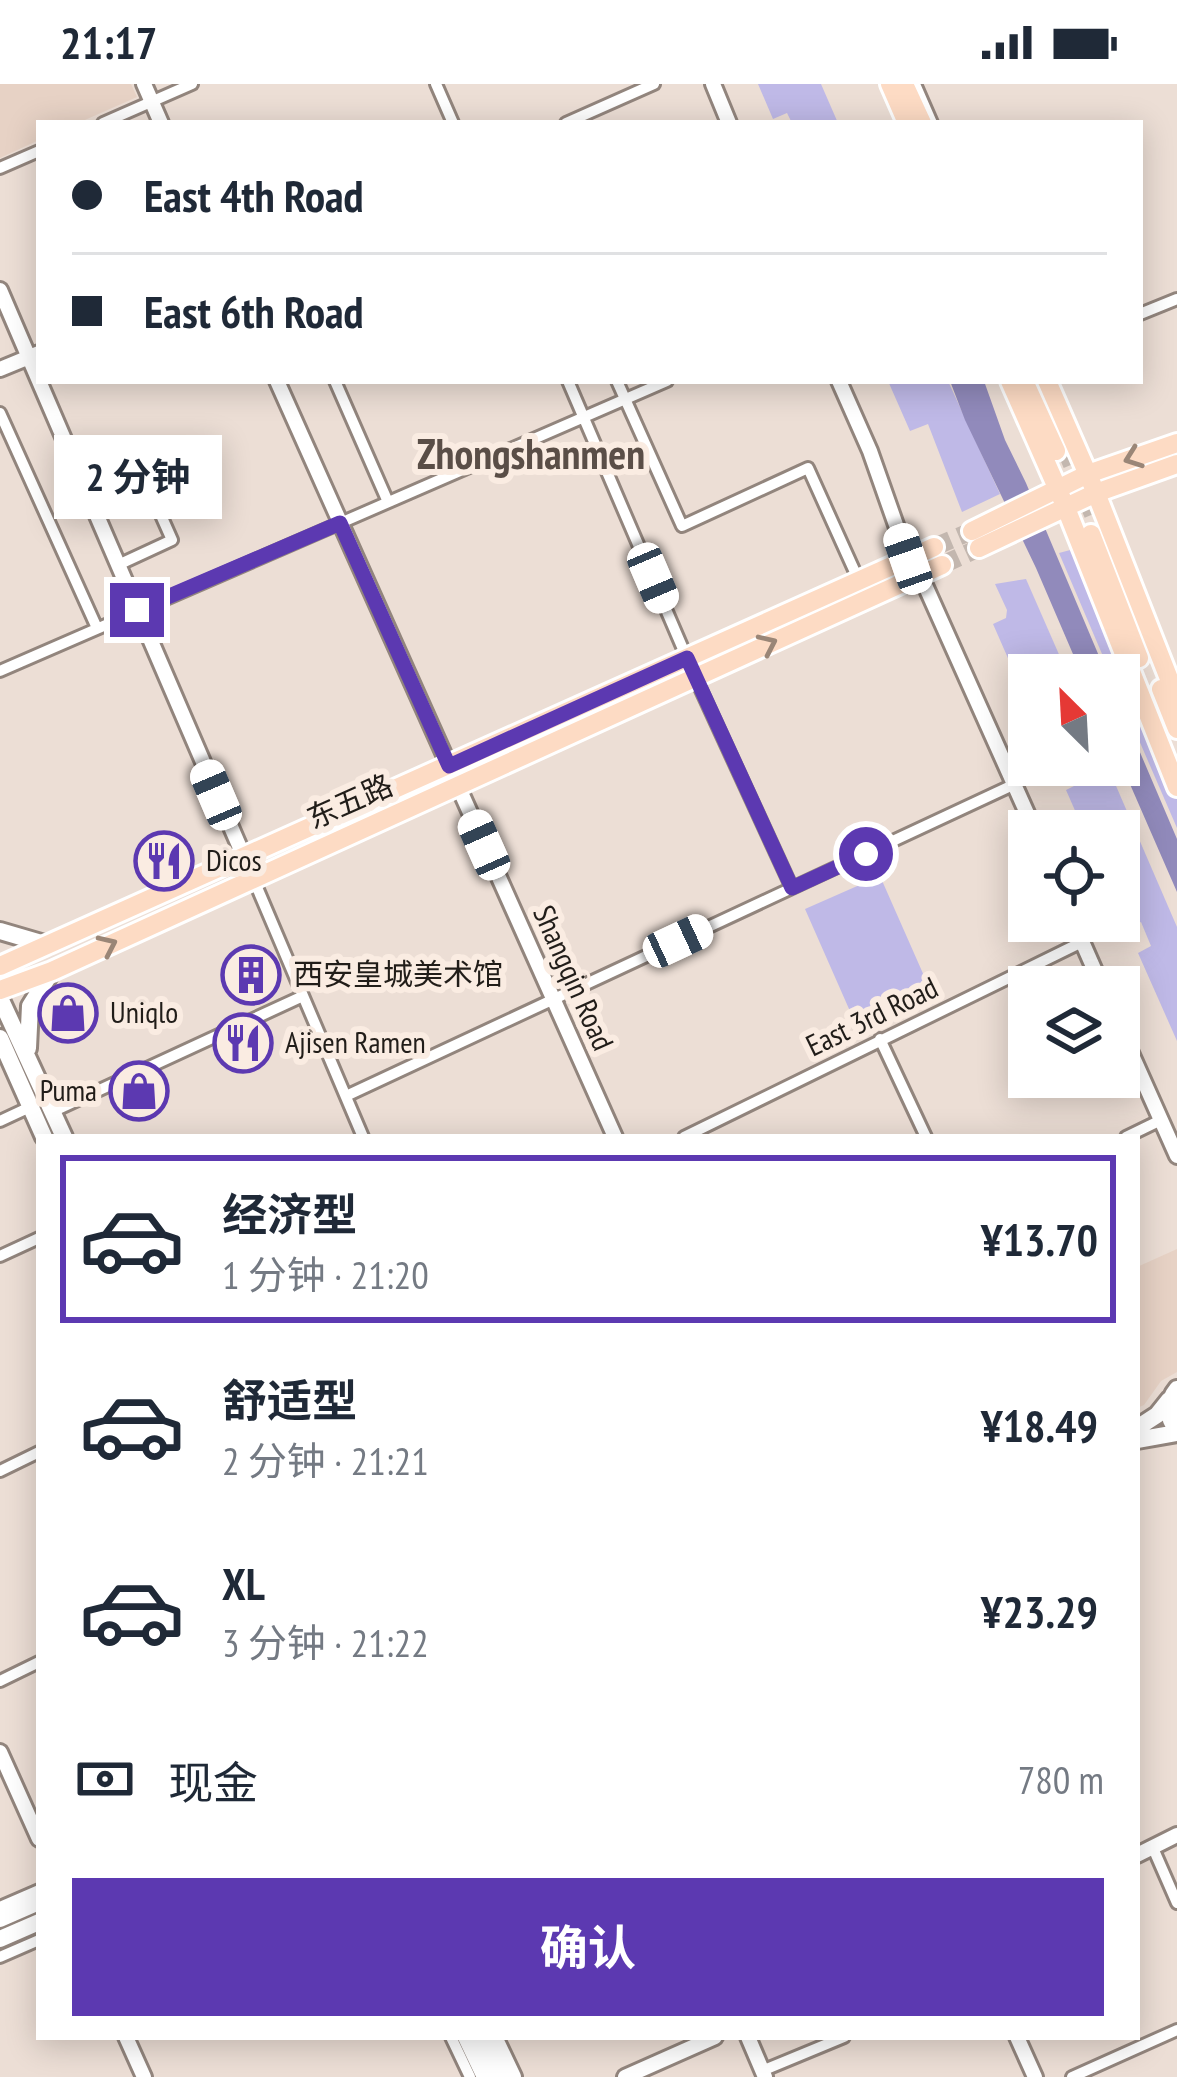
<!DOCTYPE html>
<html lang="zh">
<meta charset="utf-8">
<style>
body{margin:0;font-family:"PT Sans Narrow","Noto Sans SC",sans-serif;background:#f2f2f3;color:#1f2937;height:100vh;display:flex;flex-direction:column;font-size:45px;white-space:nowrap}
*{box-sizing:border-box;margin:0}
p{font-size:39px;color:#747a83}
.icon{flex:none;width:66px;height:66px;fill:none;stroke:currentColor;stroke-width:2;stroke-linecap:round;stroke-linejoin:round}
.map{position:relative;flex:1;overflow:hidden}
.panel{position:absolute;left:36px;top:1050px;width:1104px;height:906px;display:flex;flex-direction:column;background:#fff;border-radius:0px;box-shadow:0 6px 30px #0003}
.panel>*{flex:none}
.guide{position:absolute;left:36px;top:36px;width:1107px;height:264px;border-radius:0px;box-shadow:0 6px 30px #0003;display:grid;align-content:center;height:264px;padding:0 36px;background:#fff}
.needle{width:78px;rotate:336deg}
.fabs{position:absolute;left:1008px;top:570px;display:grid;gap:24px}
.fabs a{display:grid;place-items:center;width:132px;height:132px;border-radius:0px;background:#fff;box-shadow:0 6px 30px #0003;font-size:60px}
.end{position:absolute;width:54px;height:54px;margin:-27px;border:15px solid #5c39b1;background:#fff;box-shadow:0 0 0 6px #fff}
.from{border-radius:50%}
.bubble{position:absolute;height:84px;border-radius:0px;background:#fff;box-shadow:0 6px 30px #0003;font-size:39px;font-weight:700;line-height:84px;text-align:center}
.car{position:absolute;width:36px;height:72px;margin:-36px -18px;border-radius:15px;box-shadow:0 0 9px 3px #0007;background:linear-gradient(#fff 24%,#345 0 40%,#fff 0 76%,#345 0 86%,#fff 0)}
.guide b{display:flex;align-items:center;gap:42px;height:114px;font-size:45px}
.guide b+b{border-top:3px solid #e0e1e3}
.guide i{width:30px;height:30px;background:#1f2937}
ul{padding:21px 0 0;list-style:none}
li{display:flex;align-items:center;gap:36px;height:168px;margin:0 24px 18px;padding:0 12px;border:6px solid transparent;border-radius:0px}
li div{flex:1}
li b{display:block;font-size:45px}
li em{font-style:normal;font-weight:700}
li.on{border-color:#5c39b1}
li>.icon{width:108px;height:108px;stroke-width:1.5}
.pay{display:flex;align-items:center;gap:30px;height:132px;padding:0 36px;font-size:45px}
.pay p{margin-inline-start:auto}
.action{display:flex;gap:24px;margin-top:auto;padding:24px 36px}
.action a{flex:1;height:138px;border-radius:0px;background:#5c39b1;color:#fff;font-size:48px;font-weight:700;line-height:138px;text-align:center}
.status{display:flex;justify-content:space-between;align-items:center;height:84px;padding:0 60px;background:#fff;direction:ltr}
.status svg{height:33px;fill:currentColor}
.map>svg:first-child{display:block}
.built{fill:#e7d2c5}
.green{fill:#bfb9e7}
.water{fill:#918abb}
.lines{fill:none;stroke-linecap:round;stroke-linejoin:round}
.primary-tunnel{stroke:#c3b7af;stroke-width:18;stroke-dasharray:18 9;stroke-linecap:butt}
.minor-casing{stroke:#92857d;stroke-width:16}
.tertiary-casing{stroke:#92857d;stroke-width:20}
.secondary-casing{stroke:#92857d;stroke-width:22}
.primary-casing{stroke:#fff;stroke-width:24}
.minor{stroke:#fff;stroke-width:10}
.tertiary{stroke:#fff;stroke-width:14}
.secondary{stroke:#fff;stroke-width:16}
.primary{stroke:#fddbc4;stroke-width:18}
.oneway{stroke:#9a8677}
.route{stroke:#5c39b1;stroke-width:15}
.labels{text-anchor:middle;stroke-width:12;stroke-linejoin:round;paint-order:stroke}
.street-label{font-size:30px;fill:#211d19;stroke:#faece2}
.poi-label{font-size:30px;fill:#211d19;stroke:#faece2;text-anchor:start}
.district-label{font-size:42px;font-weight:bold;fill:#5a4e47;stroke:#faece2}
</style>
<div class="status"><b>21:17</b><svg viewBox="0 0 49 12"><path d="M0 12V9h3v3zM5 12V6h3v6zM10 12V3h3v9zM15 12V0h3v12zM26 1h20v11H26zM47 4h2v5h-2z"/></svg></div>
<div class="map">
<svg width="1177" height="1993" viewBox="0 0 1177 1993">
<rect width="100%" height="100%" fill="#ecded5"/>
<path class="built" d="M0 0H131L137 13 78 39H39V56L0 74Z
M1177 1165V1288L1161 1297 1144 1321 1137 1324V1183Z"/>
<path class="green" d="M758 0H821L838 39H792L787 29 773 35Z
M888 297H948L1000 410 962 428 928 340 910 347Z
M1074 465 1177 712V744L1119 610V591H1111L1059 469Z
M1026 495 1068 591H1029V622L993 540 1006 534 1007 526 995 500Z
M1070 681H1107L1177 843V957L1138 869 1151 862 1141 838 1127 843 1119 825V747H1084L1066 706 1078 700Z
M880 792 936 919 892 938 884 920 853 934 805 825Z"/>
<path class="water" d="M950 297H984L1005 356 1026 399 1107 591H1082L1036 484 965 336Z
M1119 619 1177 755V808L1119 675Z"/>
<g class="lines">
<path class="primary-tunnel" d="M1065 364 1100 447
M934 463 972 447
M942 481 979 464"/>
<defs>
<path id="minor" d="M436 0 453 39
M915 0 932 39
M103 39 192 0
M566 39 654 0
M0 84 39 67
M1140 230 1177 215
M335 297 388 418
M568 297 695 593 792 804
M617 297 682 442 808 384 859 497
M0 329 97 544
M118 481 172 456 129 359
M0 587 667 297
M253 794 363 1053
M880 955 926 1053
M346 1012 1015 700
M54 1027 303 912
M0 1037 30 1023
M684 1053 1082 858
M1126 1053 1161 1036
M0 1172 39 1154
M0 1387 39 1368
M0 1597 39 1578
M1153 1764 1177 1819
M0 1823 39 1806
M0 1873 39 1856
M451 1953 470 1993
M762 1987 844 1953
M1072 1993 1177 1946"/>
<path id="tertiary" d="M144 0 161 39
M713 0 729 39
M0 206 39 297
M0 285 39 269
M39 297 253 794
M277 297 615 1053
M839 297 870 367 908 475 920 490 1035 747
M1073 837 1102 903
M1119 942 1177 1072
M0 1668 39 1755
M1137 1771 1177 1751
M126 1953 144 1993
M748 1953 765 1993
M1017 1953 1035 1993
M625 1993 715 1953"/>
<path id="secondary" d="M0 847 48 861
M0 914 64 1053
M0 954 44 1053
M28 964 30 922 52 887
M1177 1305C1167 1317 1166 1333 1177 1346
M1137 1344 1157 1331 1169 1316
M1137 1356 1177 1349
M0 1835 39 1818
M0 1855 39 1838
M466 1953 485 1993
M479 1953 498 1993
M494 1953 513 1993"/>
<path id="primary" d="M890 0 907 39
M904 0 922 39
M1010 297 1066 424 1177 703
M1024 297 1056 367
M1047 297 1096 409 1177 615
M972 447 1088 390 1177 359
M1091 450 1139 574
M979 464 1096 409 1177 380
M1161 605 1177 645
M0 882 934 463
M0 906 52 887 942 481"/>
</defs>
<use href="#minor" class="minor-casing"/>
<use href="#tertiary" class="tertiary-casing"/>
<use href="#secondary" class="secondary-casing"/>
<use href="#primary" class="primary-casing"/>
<use href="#minor" class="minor"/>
<use href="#tertiary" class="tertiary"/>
<use href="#secondary" class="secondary"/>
<use href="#primary" class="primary"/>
</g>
<defs><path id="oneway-chevron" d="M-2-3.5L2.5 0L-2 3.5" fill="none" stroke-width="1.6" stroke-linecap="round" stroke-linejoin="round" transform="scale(3)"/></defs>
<g class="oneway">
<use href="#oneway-chevron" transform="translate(1133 374) rotate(160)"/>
<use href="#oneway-chevron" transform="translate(768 560) rotate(-25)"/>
<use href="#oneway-chevron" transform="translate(108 861) rotate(-25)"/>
</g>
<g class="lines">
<path class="route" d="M137 526 340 439 449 682 687 574 792 804 866 770"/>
</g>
<defs>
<symbol id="restaurant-ring" viewBox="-11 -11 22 22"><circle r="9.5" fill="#faece2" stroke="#5c39b1" stroke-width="1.5"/><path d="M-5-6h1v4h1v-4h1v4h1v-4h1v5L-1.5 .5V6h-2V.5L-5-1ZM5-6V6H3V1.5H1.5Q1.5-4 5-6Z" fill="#5c39b1"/></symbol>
<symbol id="building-ring" viewBox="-11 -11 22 22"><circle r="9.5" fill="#faece2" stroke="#5c39b1" stroke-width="1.5"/><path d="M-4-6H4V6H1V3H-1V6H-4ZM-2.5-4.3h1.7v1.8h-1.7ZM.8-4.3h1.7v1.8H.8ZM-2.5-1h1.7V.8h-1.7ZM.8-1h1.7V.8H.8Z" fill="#5c39b1"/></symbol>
<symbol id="shop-ring" viewBox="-11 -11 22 22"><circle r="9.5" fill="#faece2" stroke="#5c39b1" stroke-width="1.5"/><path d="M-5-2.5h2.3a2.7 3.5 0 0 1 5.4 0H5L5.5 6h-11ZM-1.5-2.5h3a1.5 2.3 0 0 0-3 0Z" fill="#5c39b1"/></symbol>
</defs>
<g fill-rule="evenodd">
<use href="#restaurant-ring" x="131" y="744" width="66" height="66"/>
<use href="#building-ring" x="218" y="858" width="66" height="66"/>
<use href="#shop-ring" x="35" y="896" width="66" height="66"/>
<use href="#restaurant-ring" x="210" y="926" width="66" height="66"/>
<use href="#shop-ring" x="106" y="974" width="66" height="66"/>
</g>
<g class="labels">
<g class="street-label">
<text transform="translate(350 718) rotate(-24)" y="10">东五路</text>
<text transform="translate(573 894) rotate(66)" y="10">Shangqin Road</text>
<text transform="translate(872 933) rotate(-26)" y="10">East 3rd Road</text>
</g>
<g class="poi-label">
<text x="206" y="787">Dicos</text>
<text x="293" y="901">西安皇城美术馆</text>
<text x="110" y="939">Uniqlo</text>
<text x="285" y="969">Ajisen Ramen</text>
<text x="97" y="1017" text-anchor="end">Puma</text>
</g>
<g class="district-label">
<text x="531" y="385">Zhongshanmen</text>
</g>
</g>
</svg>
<div class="fabs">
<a><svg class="needle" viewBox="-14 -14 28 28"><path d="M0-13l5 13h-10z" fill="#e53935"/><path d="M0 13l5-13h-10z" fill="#747a83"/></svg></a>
<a><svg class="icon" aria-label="locate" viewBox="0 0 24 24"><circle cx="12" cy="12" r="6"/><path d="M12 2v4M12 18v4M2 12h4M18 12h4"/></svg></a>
<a><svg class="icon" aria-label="layers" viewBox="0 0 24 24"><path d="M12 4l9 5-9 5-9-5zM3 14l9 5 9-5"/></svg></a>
</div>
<i class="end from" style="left:866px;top:770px"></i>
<i class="end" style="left:137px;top:526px"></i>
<div class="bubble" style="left:54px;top:351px;width:168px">2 分钟</div>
<i class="car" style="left:908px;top:475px;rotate:341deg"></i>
<i class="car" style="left:653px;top:494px;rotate:157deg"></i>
<i class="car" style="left:216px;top:711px;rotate:337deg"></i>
<i class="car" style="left:484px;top:761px;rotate:336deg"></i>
<i class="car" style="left:678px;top:857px;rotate:65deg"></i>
<div class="guide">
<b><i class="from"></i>East 4th Road</b>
<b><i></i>East 6th Road</b>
</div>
<section class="panel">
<ul>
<li class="on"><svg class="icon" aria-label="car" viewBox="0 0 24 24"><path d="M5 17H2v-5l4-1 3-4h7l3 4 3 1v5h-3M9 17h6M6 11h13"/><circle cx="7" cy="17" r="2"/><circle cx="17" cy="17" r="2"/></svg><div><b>经济型</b><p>1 分钟 · 21:20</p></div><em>¥13.70</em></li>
<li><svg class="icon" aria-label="car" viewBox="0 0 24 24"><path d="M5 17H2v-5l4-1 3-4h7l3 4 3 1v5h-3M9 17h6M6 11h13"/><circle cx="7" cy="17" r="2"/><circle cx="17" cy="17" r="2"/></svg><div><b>舒适型</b><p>2 分钟 · 21:21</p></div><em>¥18.49</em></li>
<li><svg class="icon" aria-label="car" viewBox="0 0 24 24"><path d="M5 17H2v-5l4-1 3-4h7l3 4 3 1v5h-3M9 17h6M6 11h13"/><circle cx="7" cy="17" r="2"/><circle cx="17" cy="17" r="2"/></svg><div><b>XL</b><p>3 分钟 · 21:22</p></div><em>¥23.29</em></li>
</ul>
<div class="pay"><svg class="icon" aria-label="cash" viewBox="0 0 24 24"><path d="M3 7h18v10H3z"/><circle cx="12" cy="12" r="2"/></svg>现金<p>780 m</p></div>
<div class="action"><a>确认</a></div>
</section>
</div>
